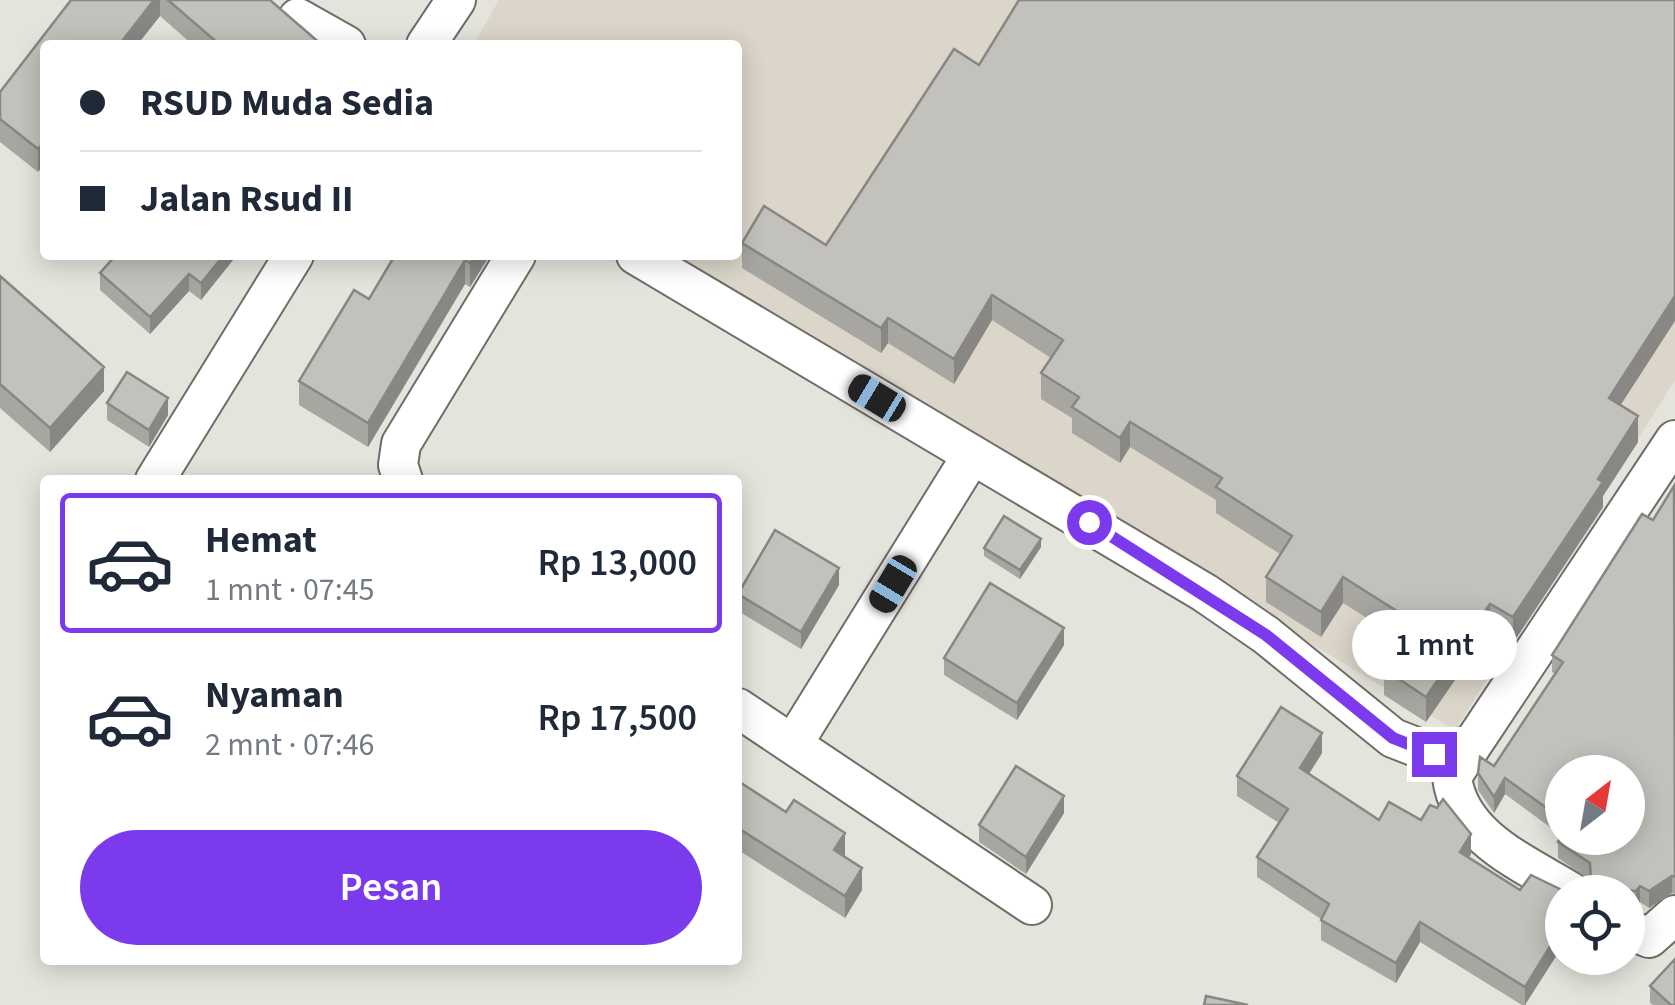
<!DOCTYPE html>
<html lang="id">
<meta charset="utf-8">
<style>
body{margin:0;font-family:"Source Sans 3",sans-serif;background:#f2f2f3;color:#1f2937;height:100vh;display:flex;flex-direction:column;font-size:38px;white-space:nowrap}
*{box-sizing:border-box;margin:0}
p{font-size:32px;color:#747a83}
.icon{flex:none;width:55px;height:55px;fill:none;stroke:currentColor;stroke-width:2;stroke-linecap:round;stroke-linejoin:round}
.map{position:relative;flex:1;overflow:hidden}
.sheet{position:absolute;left:40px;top:475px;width:702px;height:490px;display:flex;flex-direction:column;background:#fff;border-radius:10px;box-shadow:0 5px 25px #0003}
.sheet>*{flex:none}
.top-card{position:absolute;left:40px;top:40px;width:702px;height:220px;border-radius:10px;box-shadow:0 5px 25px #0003;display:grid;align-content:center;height:220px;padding:0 40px;background:#fff}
.needle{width:65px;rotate:31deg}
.buttons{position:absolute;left:1545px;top:755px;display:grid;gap:20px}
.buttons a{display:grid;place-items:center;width:100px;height:100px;border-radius:50%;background:#fff;box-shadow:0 5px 25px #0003;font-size:50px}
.end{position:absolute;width:45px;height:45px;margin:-22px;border:12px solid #7c3aed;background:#fff;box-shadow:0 0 0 5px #fff}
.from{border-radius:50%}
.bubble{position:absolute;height:70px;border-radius:35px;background:#fff;box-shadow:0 5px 25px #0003;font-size:32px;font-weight:600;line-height:70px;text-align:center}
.car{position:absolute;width:30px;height:60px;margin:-30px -15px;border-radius:12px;box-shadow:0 0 8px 2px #0007;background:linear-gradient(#222 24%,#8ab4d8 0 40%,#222 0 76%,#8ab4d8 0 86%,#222 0)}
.top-card b{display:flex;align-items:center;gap:35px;height:95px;font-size:38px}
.top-card b+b{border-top:2px solid #e0e1e3}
.top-card i{width:25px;height:25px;background:#1f2937}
ul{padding:18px 0 0;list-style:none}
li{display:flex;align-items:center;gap:30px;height:140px;margin:0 20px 15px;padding:0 20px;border:5px solid transparent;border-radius:10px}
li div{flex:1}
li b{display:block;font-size:38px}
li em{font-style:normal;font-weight:600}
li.on{border-color:#7c3aed}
li>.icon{width:90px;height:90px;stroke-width:1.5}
.button{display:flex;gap:20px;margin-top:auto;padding:20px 40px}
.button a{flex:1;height:115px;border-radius:60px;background:#7c3aed;color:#fff;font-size:40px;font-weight:600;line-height:115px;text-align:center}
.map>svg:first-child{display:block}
.built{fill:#dbd6c9}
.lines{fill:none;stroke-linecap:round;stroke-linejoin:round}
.minor-casing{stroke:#6f6d68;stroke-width:42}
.minor{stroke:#fff;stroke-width:38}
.wall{fill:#a8a6a1}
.shaded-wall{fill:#888783}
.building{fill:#c3c1bb;stroke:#888783;stroke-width:2.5}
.route{stroke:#7c3aed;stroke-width:12}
</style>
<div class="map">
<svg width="1675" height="1005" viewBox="0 0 1675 1005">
<rect width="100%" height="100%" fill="#e4e3dc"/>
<path class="built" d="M499 0H1675V380L1455 730 661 255H738V45H473Z"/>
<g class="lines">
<defs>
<path id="minor" d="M298 18 346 45
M426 45 456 0
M636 255 1205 593 1266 635 1393 738 1434 754 1472 745 1675 440
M155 480 294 255
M403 480 398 465 401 444 516 255
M738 708 1032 905
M793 744 972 455
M1472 745 1452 777C1459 837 1524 863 1571 892
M1628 929 1649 938 1675 915"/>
</defs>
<use href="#minor" class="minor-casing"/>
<use href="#minor" class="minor"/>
</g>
<path class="wall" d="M71 0H270L322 45H193L160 16 137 45H45V163L38 172 0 142V92Z
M979 65 1620 405 1638 442 1603 496V507L1513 643 1490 629 1426 722 1384 695V669L1402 640 1343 603 1321 637 1266 602V577L1280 554 1216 513V500L1130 447 1120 463 1072 433V418L1041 399V373L1051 358 992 320 954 384 888 343 881 353 742 268V243L826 245Z
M116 255H237L201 300 189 291 150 334 100 290V273Z
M395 255H490L470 287 465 284 368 447 299 405V381L369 299Z
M0 276 104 391 50 452 0 408Z
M107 403 168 415 149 447 107 420Z
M1675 487V894L1672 893 1649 908 1640 902 1636 908 1628 907V892H1591L1590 880 1558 858V842L1628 838 1562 772V836L1505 794 1494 813 1478 790V773L1494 766 1555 674 1552 672V655L1653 520Z
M1041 547 1020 579 984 556V548Z
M839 585 801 649 738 611V592Z
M1064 645 1017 720 944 675V658Z
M1322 753 1309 774 1379 820 1471 854 1469 857 1520 890 1526 1005H1522L1420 942 1396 983 1321 940V919L1257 877V857L1279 823 1237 796V776Z
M738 781 845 855 844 857 862 890 845 918 738 850Z
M1064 813 1026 874 979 842V825Z
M1650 986 1675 1005H1653L1650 1003Z"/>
<path class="shaded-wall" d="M154 0H160V16L137 45H119Z
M45 141V163L38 172V149Z
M224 255H237L201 300V283Z
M475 255H490L470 287V263Z
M465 260V284L368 447V423Z
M189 274V291L150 334V317Z
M992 295V320L954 384V359Z
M1675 296V321L1609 423V398Z
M888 318V343L881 353V328Z
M104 367V391L50 452V428Z
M168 398V415L149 447V430Z
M1638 416V442L1603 496V507L1513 643V617Z
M1130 422V447L1120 463V438Z
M1041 539V547L1020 579V570Z
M839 568V585L801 649V632Z
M1343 577V603L1321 637V612Z
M1490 604V629L1426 722V697Z
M1064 628V645L1017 720V703Z
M1322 733V753L1300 788V768Z
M1505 778V794L1494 813V797Z
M1064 796V813L1026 874V857Z
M845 833V855L834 872V850Z
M1471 834V854L1460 872V852Z
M862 868V890L845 918V896Z
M1672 876V893L1649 908V891Z
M1640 886V902L1636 908V891Z
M1420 922V942L1396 983V963Z
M1562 927V947L1525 1005V987Z"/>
<path class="building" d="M71 0H154L119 45H45V141L38 149 0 119V92Z
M168 0H270L322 45H220Z
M1019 0H1675V296L1609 398 1638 416 1598 479 1603 482 1513 617 1490 604 1426 697 1384 669 1414 622 1343 577 1321 612 1266 577 1292 536 1216 487 1222 478 1130 422 1120 438 1072 407 1079 397 1041 373 1063 340 992 295 954 359 888 318 881 328 742 243 764 206 826 245 954 49 979 65Z
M116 255H224L201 283 189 274 150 317 100 273Z
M395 255H475L470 263 465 260 368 423 299 381 354 290 369 299Z
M0 276 104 367 50 428 0 384Z
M127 372 168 398 149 430 107 403Z
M1674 486 1675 877 1672 876 1649 891 1640 886 1636 891 1624 890 1620 892H1605L1591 884 1590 863 1558 842 1562 836V838H1628V772H1562V819L1505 778 1494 797 1478 773 1480 757 1494 766 1563 662 1552 655 1642 514 1653 520Z
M1004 516 1041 539 1020 570 984 548Z
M775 530 839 568 801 632 738 594Z
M990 583 1064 628 1017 703 944 658Z
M1281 707 1322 733 1300 768 1379 820 1389 802 1421 820 1430 805 1437 808 1443 799 1471 834 1460 852 1520 890 1531 875 1566 892H1562V927L1525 987 1420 922 1396 963 1321 920 1329 904 1257 857 1288 809 1237 776Z
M1016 766 1064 796 1026 857 979 825Z
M738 781 786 812 794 800 845 833 834 850 862 868 845 896 738 828Z
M1588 886 1584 892H1574Z
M1675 959V1005H1671L1650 986Z
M1206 996 1248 1005H1204Z"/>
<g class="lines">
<path class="route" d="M1089 522 1266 635 1393 738 1434 754"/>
</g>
</svg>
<div class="buttons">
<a><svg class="needle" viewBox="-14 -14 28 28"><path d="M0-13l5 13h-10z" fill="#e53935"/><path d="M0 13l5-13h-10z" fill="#747a83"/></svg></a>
<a><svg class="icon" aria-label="locate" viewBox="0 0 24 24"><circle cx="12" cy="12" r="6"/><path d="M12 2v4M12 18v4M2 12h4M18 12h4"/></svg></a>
</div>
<i class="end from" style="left:1089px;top:522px"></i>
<i class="end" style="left:1434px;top:754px"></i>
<div class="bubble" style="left:1352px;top:610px;width:165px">1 mnt</div>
<i class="car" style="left:877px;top:398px;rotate:301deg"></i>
<i class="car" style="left:893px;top:584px;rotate:211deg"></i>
<div class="top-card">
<b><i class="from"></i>RSUD Muda Sedia</b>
<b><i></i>Jalan Rsud II</b>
</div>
<section class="sheet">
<ul>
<li class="on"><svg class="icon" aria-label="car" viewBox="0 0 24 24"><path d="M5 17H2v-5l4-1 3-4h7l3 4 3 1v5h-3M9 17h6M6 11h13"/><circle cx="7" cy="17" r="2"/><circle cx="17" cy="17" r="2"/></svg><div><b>Hemat</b><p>1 mnt · 07:45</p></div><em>Rp 13,000</em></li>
<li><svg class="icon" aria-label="car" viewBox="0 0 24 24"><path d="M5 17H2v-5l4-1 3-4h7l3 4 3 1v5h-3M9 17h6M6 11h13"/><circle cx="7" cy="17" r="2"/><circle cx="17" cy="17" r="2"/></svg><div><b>Nyaman</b><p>2 mnt · 07:46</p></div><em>Rp 17,500</em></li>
</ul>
<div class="button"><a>Pesan</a></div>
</section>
</div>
